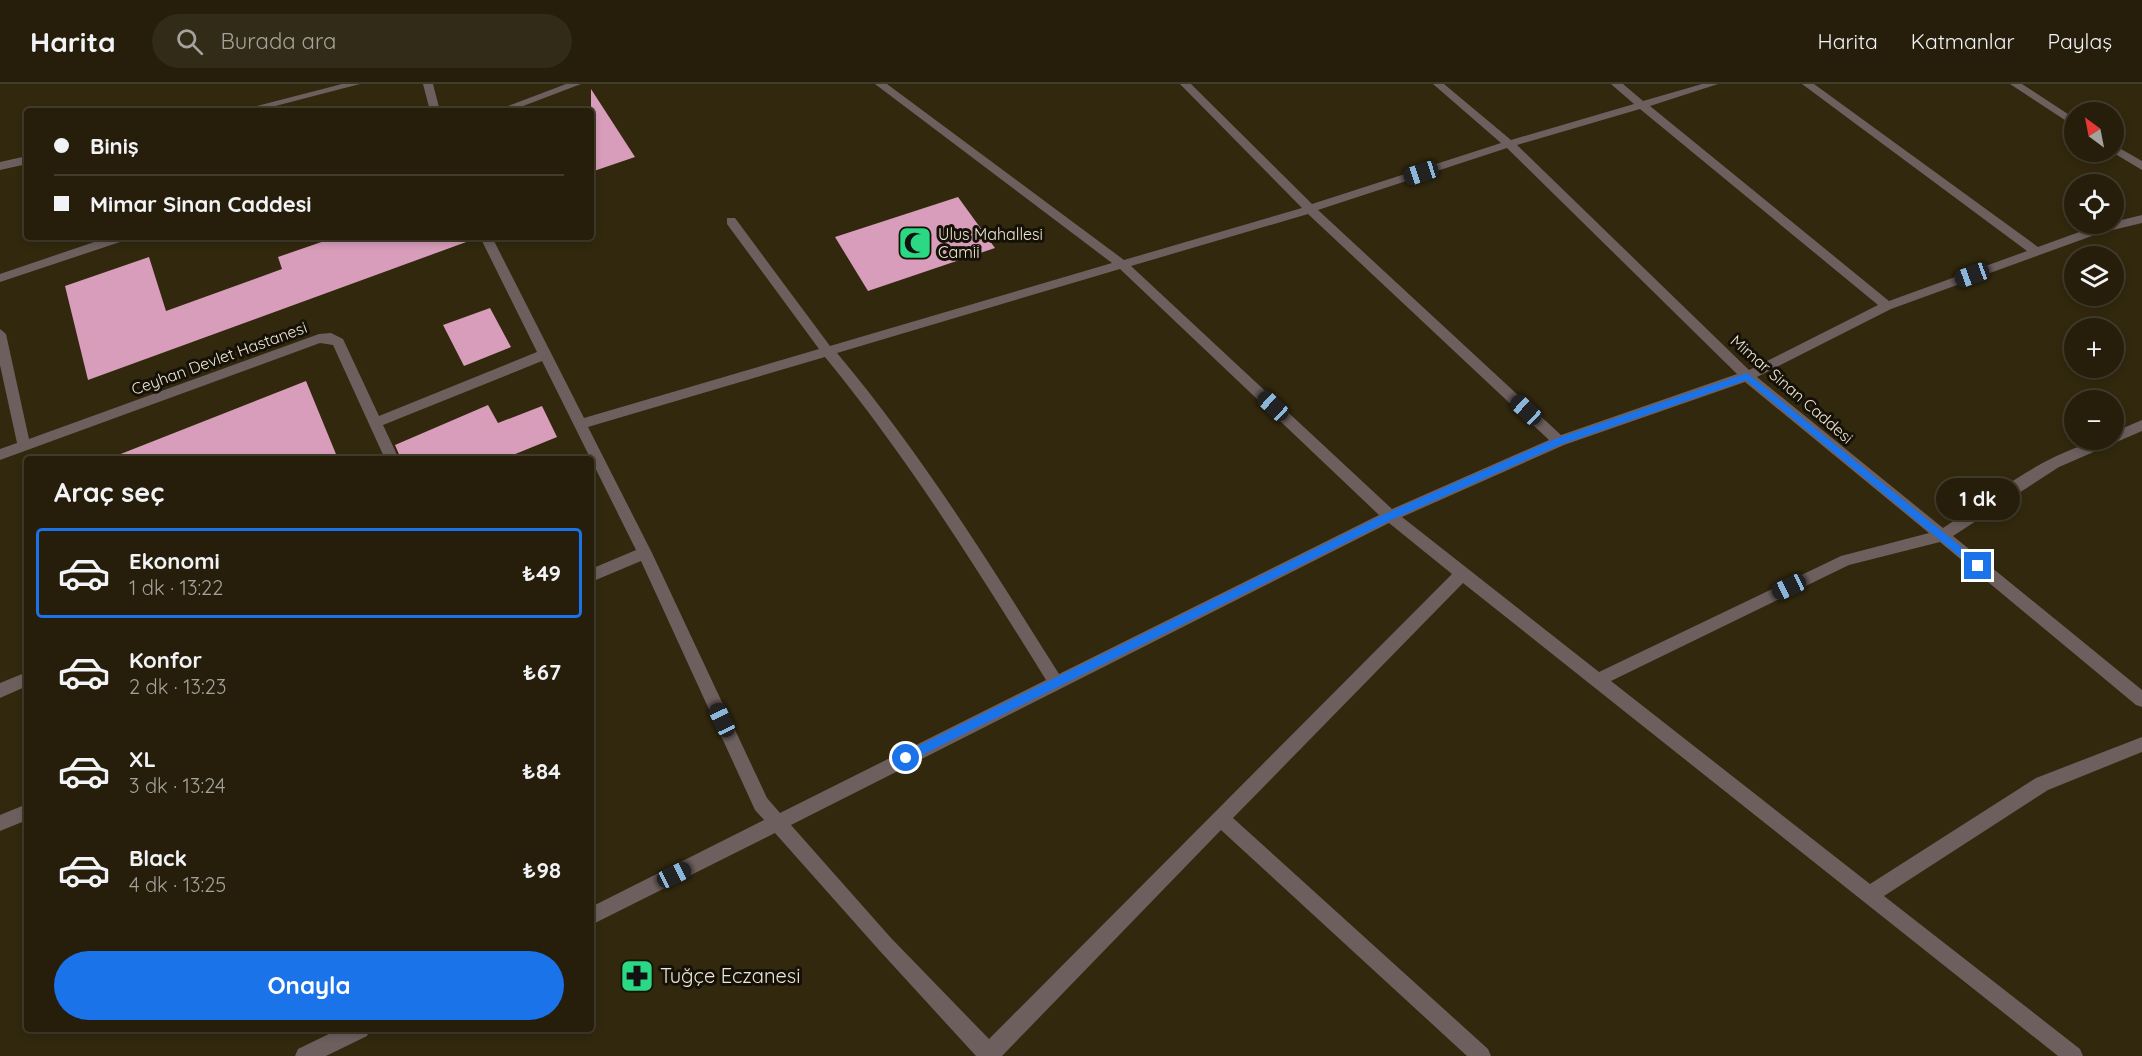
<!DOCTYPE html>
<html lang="tr">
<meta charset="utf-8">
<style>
body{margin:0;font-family:Quicksand,sans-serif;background:#322b18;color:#f1f3f6;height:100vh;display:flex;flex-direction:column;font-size:22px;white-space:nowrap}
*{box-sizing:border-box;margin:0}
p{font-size:20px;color:#a4a29c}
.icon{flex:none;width:33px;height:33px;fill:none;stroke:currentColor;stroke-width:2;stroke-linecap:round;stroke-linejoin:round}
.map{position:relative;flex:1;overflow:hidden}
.side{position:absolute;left:24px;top:372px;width:570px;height:576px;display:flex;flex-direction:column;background:#261e0a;border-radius:6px;box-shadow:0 3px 9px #0003,0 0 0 2px #423c2b}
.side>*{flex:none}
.guide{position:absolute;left:24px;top:24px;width:570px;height:132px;border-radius:6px;box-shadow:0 3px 9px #0003,0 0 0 2px #423c2b;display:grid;align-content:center;height:132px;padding:0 30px;background:#261e0a}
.needle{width:39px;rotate:328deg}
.controls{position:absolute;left:2064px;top:18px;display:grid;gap:12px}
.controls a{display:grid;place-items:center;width:60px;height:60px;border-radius:50%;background:#261e0a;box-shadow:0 3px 9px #0003,0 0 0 2px #423c2b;font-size:30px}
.end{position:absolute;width:27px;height:27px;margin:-14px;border:8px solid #1a73e8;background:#fff;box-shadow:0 0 0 3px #fff}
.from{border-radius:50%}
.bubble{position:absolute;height:42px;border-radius:21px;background:#261e0a;box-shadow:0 3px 9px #0003,0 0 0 2px #423c2b;font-size:20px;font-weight:800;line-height:42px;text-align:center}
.car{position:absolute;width:18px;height:36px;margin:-18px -9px;border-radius:8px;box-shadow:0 0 4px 2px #0007;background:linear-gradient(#222 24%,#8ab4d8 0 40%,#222 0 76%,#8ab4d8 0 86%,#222 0)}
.guide b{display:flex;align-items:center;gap:21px;height:57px;font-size:22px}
.guide b+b{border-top:2px solid #423c2b}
.guide i{width:15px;height:15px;background:#f1f3f6}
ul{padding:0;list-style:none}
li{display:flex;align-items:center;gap:18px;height:90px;margin:0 12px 9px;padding:0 18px;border:3px solid transparent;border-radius:6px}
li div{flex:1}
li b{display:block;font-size:22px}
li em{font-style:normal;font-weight:800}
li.active{border-color:#1a73e8}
li>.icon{width:54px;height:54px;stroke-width:1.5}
h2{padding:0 30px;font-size:27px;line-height:72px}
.button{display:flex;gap:12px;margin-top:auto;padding:12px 30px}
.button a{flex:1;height:69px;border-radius:36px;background:#1a73e8;color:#fff;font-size:24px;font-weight:800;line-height:69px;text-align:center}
header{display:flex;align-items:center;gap:36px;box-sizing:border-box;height:84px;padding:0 30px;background:#261e0a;border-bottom:2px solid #423c2b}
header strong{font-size:28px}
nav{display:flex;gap:33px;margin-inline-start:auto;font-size:21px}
.search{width:420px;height:54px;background:#322b18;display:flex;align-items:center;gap:15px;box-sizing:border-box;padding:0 21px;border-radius:33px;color:#a4a29c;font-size:22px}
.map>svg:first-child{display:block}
.building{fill:#d79dba}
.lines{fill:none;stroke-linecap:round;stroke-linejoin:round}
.minor{fill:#6d5f5e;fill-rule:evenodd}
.route{fill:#1a73e8}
.labels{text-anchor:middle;stroke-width:6;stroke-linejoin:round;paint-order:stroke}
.poi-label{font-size:16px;fill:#ece6d7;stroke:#161107;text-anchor:start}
.street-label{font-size:16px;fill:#ece6d7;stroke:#161107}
.near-poi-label{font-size:20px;fill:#ece6d7;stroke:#161107;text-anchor:start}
</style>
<header>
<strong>Harita</strong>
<div class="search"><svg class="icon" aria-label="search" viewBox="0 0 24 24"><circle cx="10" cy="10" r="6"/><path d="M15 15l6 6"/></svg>Burada ara</div>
<nav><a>Harita</a><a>Katmanlar</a><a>Paylaş</a></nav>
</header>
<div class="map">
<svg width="2142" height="972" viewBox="0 0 2142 972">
<rect width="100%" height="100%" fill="#32280e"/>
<path class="building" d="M591 5 635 73 591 88Z
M958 113 995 164 868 207 835 153Z
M336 153H468L469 157 88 296 65 202 149 173 166 227 282 185 278 173Z
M490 224 511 263 464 282 443 241Z
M306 297 338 375H114L113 373Z
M488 321 498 339 542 322 557 353 503 375H401L395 361Z"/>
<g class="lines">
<path class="minor" d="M342 0H360L256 27H237Z
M423 0H433L440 27H430Z
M566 0H581L510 27H495Z
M875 0H887L1124 176 1302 124 1180 0H1191L1312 120 1501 59 1433 0H1444L1511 56 1634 20 1611 0H1623L1643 17 1702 0H1718L1650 22 1889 217 2027 167 1802 0H1814L2038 163 2093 143 2142 131V139L2100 149 1891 225 1757 293 1943 444C1987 415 2061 356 2114 356V348L2142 336V347L2059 383 1953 452 2142 606V623L2136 621 1940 458 1849 481 1611 597 1870 800 2036 694 2142 653V668L2048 706 1884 812 2080 965 2083 972H2058L1463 499 1233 734 1488 965 1491 972H1467L1221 746 1002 972H976L879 866 775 749 591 841V823L764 736 755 726 641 477 591 498V485L636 466 542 277 383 341 399 375H385L333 261 320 259 0 376V365L17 359 0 281V245L6 250 29 355 319 250 331 249 343 255 379 332 537 268 480 153H492L584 334 819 265 727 140V134H735L830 262 1112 179ZM1640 25 1878 221 1749 286 1517 61ZM1507 64 1737 290 1561 351 1318 126ZM1308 130 1549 356 1392 425 1131 182ZM1120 185 1379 431 1059 590C990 480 921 369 837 269ZM825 273C908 374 977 485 1046 596L780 729 767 714 652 469 588 343ZM1745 298 1929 449 1841 472 1599 588 1402 433 1564 361ZM1389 439 1452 490 989 955 891 854 791 741Z
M2010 0H2022L2074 34V42Z
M2114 61 2142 77V86L2112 68Z
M27 72V80L0 86V78Z
M109 153H128L126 156 0 198V190Z
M27 588V602L0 614V599Z
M27 720V736L0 747V731Z
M339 945H370L367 952 326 972H295L298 965Z"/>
</g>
<path class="route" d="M1747 289 1981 479V485H1975L1746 296 1562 360 1393 435 910 677H902V670L1387 429 1555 355Z"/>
<defs>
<symbol id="mosque-square" viewBox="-11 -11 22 22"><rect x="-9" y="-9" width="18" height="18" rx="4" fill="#2bd884" stroke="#161107"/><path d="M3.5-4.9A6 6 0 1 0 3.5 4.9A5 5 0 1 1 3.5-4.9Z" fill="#111"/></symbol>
<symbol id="pharmacy-square" viewBox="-11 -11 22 22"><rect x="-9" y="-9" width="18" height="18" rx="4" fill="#2bd884" stroke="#161107"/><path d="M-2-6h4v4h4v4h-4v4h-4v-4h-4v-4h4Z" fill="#111"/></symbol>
</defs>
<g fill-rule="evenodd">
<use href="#mosque-square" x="896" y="140" width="38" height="38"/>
<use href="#pharmacy-square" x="618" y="873" width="38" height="38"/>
</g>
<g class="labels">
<g class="poi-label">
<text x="938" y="156">Ulus Mahallesi<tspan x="938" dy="18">Camii</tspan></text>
</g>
<g class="street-label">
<text transform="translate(219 274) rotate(-20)" y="6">Ceyhan Devlet Hastanesi</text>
<text transform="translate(1792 305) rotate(41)" y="6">Mimar Sinan Caddesi</text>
</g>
<g class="near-poi-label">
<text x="660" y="899">Tuğçe Eczanesi</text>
</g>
</g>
</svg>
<div class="controls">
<a><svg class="needle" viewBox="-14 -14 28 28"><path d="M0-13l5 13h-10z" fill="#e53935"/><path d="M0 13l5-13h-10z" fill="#a4a29c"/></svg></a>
<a><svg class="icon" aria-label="locate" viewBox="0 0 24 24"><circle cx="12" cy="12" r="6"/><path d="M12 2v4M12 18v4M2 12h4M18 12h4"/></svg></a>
<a><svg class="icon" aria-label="layers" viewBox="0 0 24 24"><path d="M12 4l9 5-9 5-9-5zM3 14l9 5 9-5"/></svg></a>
<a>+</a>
<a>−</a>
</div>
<i class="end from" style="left:906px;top:674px"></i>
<i class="end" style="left:1978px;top:482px"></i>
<div class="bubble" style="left:1936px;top:394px;width:84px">1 dk</div>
<i class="car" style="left:1421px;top:89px;rotate:252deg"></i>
<i class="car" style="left:1972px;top:191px;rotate:250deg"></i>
<i class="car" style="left:1273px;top:322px;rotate:313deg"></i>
<i class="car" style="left:1526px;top:326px;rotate:313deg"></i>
<i class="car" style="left:1789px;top:503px;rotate:245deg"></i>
<i class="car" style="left:722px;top:636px;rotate:335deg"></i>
<i class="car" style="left:674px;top:791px;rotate:64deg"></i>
<div class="guide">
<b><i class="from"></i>Biniş</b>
<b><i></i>Mimar Sinan Caddesi</b>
</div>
<section class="side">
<h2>Araç seç</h2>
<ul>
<li class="active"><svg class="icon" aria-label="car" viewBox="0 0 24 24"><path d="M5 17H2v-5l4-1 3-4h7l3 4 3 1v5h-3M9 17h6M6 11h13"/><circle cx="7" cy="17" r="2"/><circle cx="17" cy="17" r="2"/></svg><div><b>Ekonomi</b><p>1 dk · 13:22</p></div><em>₺49</em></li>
<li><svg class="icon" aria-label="car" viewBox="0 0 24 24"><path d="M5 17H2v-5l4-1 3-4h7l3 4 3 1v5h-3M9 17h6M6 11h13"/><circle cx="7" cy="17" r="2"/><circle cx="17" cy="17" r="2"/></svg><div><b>Konfor</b><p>2 dk · 13:23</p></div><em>₺67</em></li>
<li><svg class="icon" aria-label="car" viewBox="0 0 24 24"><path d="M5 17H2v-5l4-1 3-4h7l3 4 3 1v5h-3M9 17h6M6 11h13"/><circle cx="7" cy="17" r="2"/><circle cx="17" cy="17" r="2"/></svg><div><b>XL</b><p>3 dk · 13:24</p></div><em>₺84</em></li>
<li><svg class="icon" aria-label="car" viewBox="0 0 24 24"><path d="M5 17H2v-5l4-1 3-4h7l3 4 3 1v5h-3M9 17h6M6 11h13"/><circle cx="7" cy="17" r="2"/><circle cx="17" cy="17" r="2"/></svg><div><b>Black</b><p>4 dk · 13:25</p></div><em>₺98</em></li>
</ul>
<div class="button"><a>Onayla</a></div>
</section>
</div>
